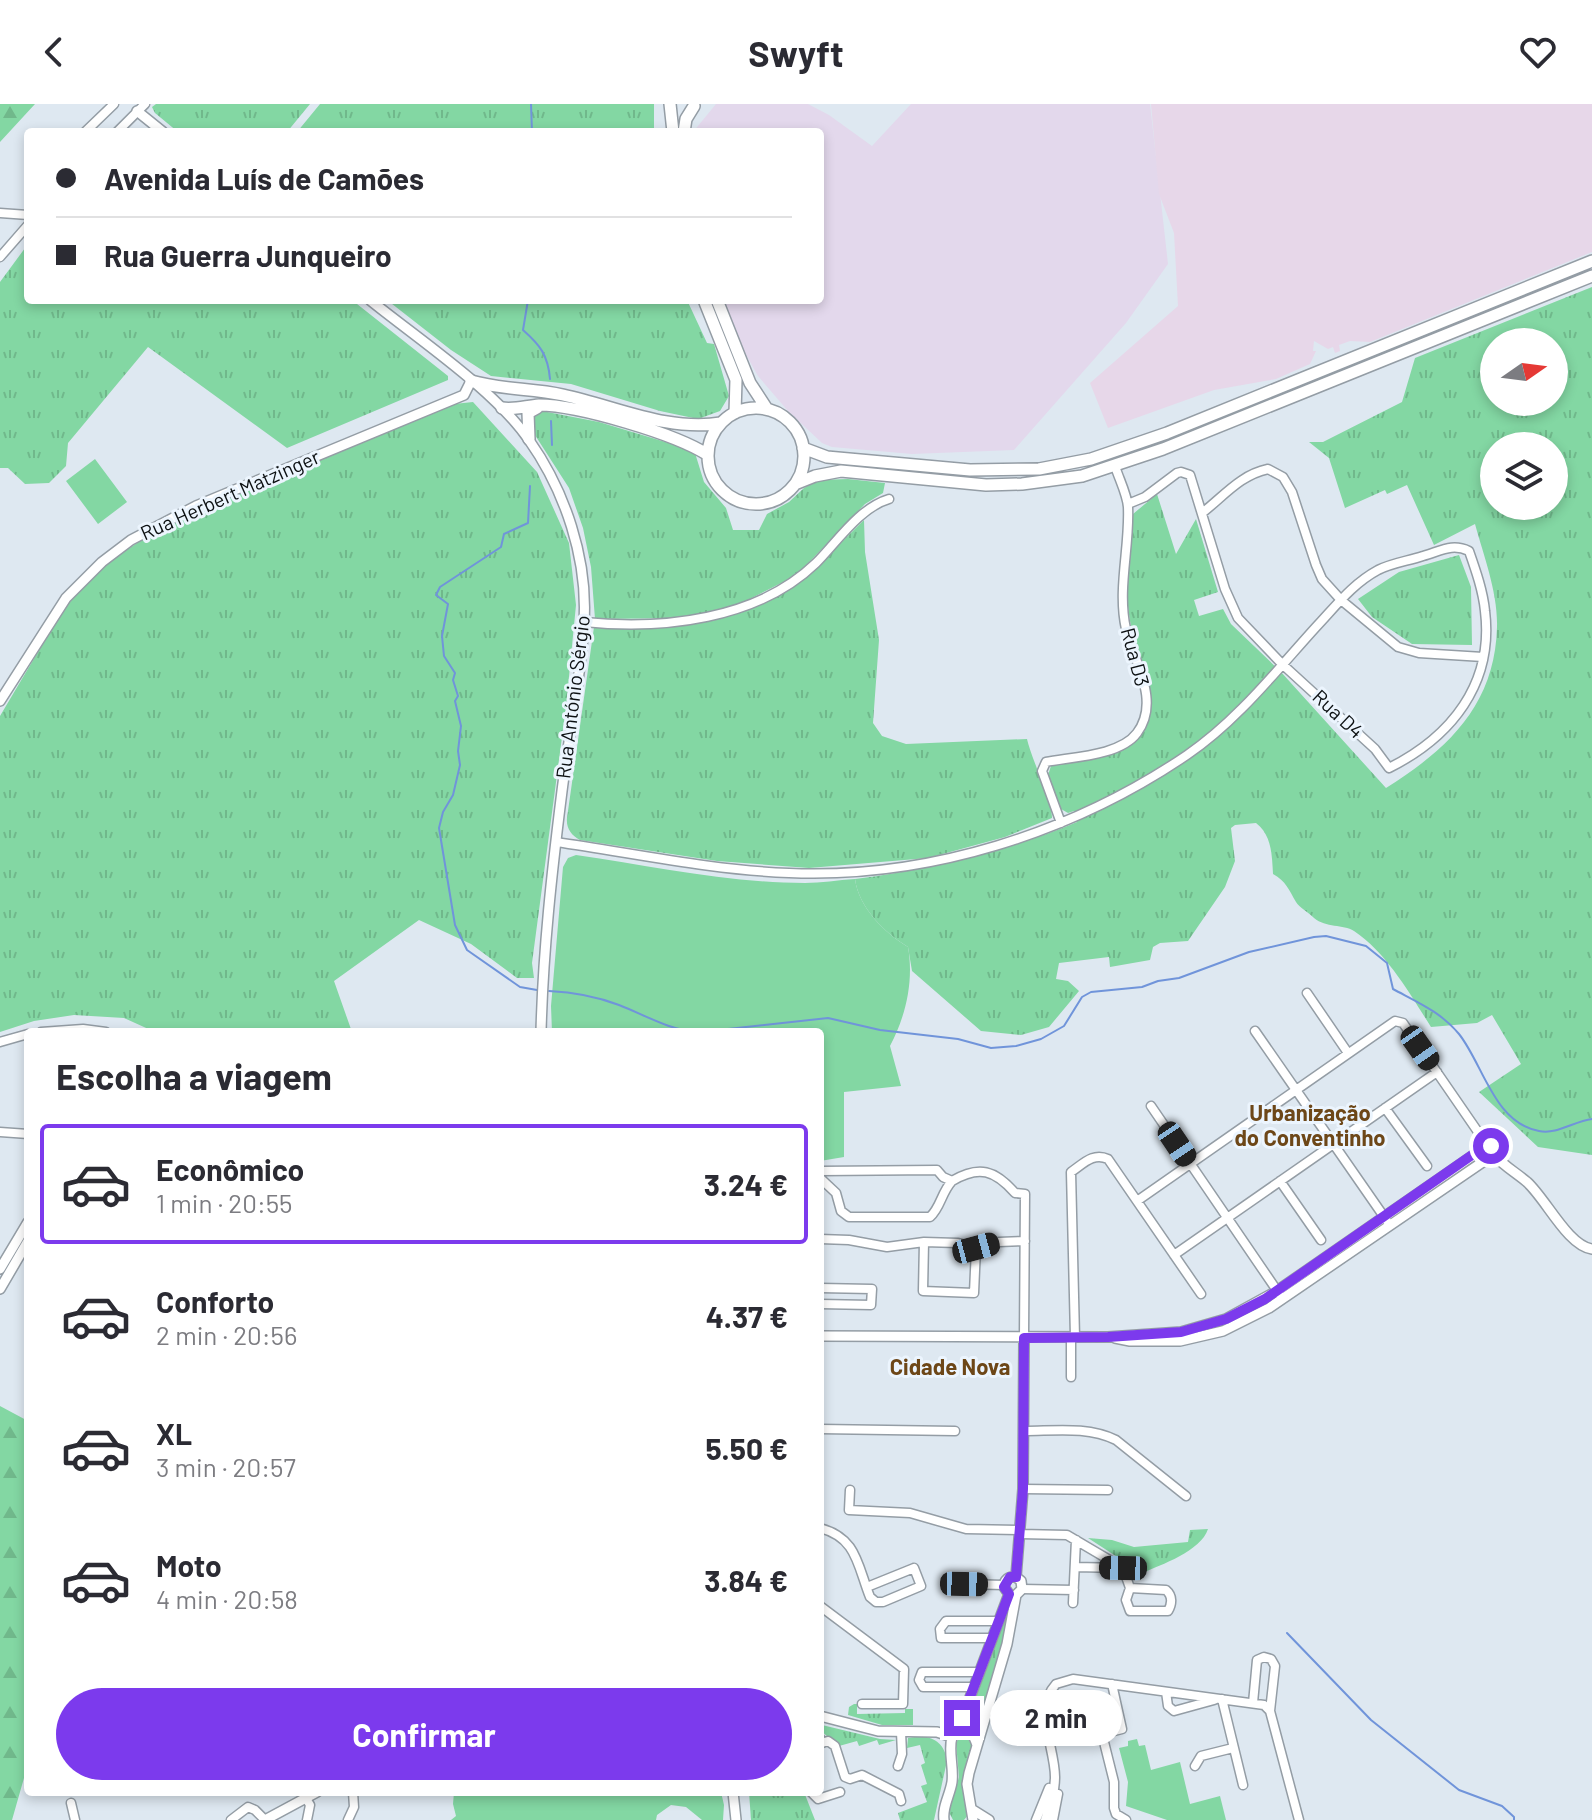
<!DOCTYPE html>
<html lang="pt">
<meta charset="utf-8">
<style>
body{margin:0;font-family:Barlow,sans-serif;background:#f2f2f3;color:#2b2b33;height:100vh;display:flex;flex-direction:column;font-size:30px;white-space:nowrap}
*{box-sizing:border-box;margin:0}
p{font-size:26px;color:#7c7c81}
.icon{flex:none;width:44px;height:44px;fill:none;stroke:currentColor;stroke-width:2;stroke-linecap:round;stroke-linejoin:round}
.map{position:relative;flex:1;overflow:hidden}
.details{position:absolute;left:24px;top:924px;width:800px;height:768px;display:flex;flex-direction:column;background:#fff;border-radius:8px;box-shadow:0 4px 12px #0003}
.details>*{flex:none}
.guide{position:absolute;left:24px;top:24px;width:800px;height:176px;border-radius:8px;box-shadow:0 4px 12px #0003;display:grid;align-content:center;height:176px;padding:0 32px;background:#fff}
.needle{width:52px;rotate:76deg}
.controls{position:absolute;left:1480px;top:224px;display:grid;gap:16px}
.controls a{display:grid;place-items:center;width:88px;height:88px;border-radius:50%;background:#fff;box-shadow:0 4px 12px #0003;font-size:40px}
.end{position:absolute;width:36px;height:36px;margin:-18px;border:10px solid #7c3aed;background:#fff;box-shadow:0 0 0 4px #fff}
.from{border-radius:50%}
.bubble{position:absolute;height:56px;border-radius:28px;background:#fff;box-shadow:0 4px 12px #0003;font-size:26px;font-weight:700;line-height:56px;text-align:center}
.car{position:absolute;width:24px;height:48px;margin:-24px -12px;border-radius:10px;box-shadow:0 0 6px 2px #0007;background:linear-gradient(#222 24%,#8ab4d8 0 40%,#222 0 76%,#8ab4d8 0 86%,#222 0)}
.guide b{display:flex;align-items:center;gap:28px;height:76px;font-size:30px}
.guide b+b{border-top:2px solid #e1e1e2}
.guide i{width:20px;height:20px;background:#2b2b33}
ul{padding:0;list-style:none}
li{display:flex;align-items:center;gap:24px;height:120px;margin:0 16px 12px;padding:0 16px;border:4px solid transparent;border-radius:8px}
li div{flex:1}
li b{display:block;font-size:30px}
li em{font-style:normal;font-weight:700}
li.selected{border-color:#7c3aed}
li>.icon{width:72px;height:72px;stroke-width:1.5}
h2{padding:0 32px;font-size:36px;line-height:96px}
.cta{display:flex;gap:16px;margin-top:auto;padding:16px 32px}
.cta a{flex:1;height:92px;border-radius:48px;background:#7c3aed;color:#fff;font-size:32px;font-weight:700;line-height:92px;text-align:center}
header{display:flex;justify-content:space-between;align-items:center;height:104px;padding:0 32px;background:#fff;font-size:36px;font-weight:700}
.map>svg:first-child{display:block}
.commercial{fill:#e3d8ec}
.medical{fill:#e7d7e9}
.grass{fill:url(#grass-tufts);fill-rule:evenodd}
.forest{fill:url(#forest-firs)}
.green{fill:#83d7a3}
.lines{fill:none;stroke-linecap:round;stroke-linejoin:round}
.stream{stroke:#7094da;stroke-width:2}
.minor-casing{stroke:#949da5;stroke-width:11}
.tertiary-casing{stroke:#949da5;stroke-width:12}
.secondary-casing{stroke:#949da5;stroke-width:14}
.minor{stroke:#fff;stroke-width:8}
.tertiary{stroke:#fff;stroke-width:9}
.secondary{stroke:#fff;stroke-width:11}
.route{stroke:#7c3aed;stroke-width:10}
.labels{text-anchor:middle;stroke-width:6;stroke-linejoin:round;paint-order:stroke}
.street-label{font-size:20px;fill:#0c1012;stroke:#ecf5fe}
.neighbourhood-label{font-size:22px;font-weight:bold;fill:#6d4718;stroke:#ecf5fe}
</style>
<header><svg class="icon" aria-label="back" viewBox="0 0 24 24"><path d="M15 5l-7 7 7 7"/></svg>Swyft<svg class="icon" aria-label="heart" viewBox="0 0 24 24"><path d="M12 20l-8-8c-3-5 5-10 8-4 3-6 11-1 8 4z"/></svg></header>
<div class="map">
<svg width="1592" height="1716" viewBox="0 0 1592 1716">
<defs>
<pattern id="grass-tufts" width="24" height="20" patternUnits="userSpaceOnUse" patternTransform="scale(2)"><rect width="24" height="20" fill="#83d7a3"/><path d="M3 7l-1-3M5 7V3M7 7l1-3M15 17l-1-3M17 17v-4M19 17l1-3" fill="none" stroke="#70b88b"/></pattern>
<pattern id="forest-firs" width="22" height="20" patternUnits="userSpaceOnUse" patternTransform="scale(2)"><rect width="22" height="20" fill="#83d7a3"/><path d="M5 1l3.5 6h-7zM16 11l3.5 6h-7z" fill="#70b88b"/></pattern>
</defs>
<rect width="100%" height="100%" fill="#dee8f1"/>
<path class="commercial" d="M716 0H808L829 11 872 42 911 0H1150L1168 160 1126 219 1014 346 912 350 832 343 822 339 788 307 758 272 726 215 720 196H820V28H693Z"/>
<path class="medical" d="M1151 0H1592V148L1370 238 1350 237 1339 241 1340 247 1335 249 1333 243 1328 245 1314 237 1313 247H1316L1310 260 1276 275 1214 286 1108 324 1090 279 1178 202 1174 129 1159 90Z"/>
<path class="grass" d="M156 0H310L287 28H178L155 9 152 3Z
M320 0H654V28H297Z
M28 140V196H352L448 272V276L287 344 148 243 68 339 66 362 49 379 25 380 8 364H0V178Z
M1592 183V1051L1538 1043 1479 988 1521 960 1492 911 1477 919 1431 923C1410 890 1387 849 1354 827 1343 820 1326 824 1314 814 1309 809 1299 803 1296 798 1289 786 1286 777 1273 770 1272 752 1272 731 1256 719L1235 721 1231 724 1235 757 1225 783 1188 837 1160 839 1153 843 1150 856 1110 863 1109 853 1059 859 1056 875 1068 877 1079 887 1049 923 1021 931 981 927 912 867 908 843C884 828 859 804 855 775 932 765 1005 748 1077 718L1074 707 1068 709 1061 705 1048 671 1051 662 1088 655 1143 626C1163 585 1137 557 1130 517 1125 485 1123 441 1133 410L1157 390 1176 450 1196 415 1218 488 1194 496 1199 512 1223 505 1231 520 1281 568 1386 684C1448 645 1495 601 1497 523 1498 489 1484 453 1475 420L1434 441 1407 381 1387 390 1385 386 1345 404 1329 354 1309 338H1323L1402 298 1415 254ZM1494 238H1554V298H1494ZM1494 342H1554V402H1494Z
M387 196H687L707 239 714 240 729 292 720 307 698 315 660 307 571 280 491 272 451 246Z
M473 298 537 368 569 439 576 501 566 603 532 859 534 874H517L471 840 419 816 334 877 352 928H155L124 914 74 911 34 917 0 928V612L61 509 83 482 112 456 143 435 179 416 454 300Z
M542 307 599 318 692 346 695 349 704 378 726 404 733 426H759L767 410 789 398 804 384 818 376 848 375 885 379 883 389 865 400 797 471 744 498 690 514 595 515 591 463 583 424 569 384 533 328 534 310Z
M864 416 865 448 879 536 873 619 882 632 906 640 1027 635C1031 653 1053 701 1052 714L1005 733 928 754 809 764 717 757 580 736C571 731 566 724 567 714L594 523 681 521 725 512 788 485 804 475Z
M1459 451 1471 483 1472 541 1412 540 1372 513 1358 495 1399 468Z
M1208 1425C1201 1447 1161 1461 1142 1469L1088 1434 1112 1436 1134 1443 1188 1438 1190 1426Z
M1007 1510H1010L1005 1536 981 1611 970 1608 977 1585Z
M854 1600H857V1610L905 1609V1605H913V1621H882L848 1611 849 1603Z
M822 1621 880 1635 896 1636 879 1641 877 1636 859 1642 857 1637 839 1642 821 1627Z
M921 1632C936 1634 945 1641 947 1657L934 1716H900L898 1709 927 1698 921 1682 927 1680 921 1661 925 1659 920 1641 907 1644 908 1634Z
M960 1633 968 1635 972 1641 963 1683 968 1711 964 1716H953L949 1708 959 1673 956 1639Z
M749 1688H804L815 1716H751Z"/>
<path class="forest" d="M0 0H35L0 38Z
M0 1302 28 1317V1660L12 1716H0Z"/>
<path class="green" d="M95 355 127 398 98 420 66 377Z
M576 751C652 762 728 779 805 779 821 779 838 776 855 775 859 804 884 828 908 843 914 876 906 912 890 942L901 982 844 988V1053L820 1057V928H552L551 902 563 763 568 754Z
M1137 1635 1139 1642 1145 1641 1151 1666 1180 1658 1190 1700 1220 1692 1226 1716H1167L1126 1702 1128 1678 1119 1644 1128 1642V1637Z
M454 1688H558L609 1691 618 1688H721L724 1701 723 1716H702L686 1703 671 1701 657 1711 656 1716H451L456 1712 453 1700Z"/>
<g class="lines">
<path class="stream" d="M531 0 532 28
M528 196 523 226C540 241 548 251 550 275
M551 317 552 341
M530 382 528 419 504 430 501 443 440 483 436 491 448 500 442 532 444 552 455 569 453 576 458 592 455 597 461 622 458 647 460 661 453 691 443 708 439 724 455 821 467 846 520 883 537 886
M549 887C571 888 598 893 619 901 645 911 669 926 697 928
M701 928 828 914 880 926 958 935 991 944 1016 942 1041 935 1064 922 1082 893 1091 888 1142 883 1158 877 1179 874 1249 848 1314 833 1326 832 1366 842 1387 859 1393 885C1417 898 1441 908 1459 930 1483 960 1494 1019 1539 1027 1557 1031 1574 1017 1592 1015
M1287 1529 1371 1616 1459 1686 1502 1702 1514 1713V1716"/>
<defs>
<path id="minor" d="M85 28 114 0
M117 28 145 0
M0 109 28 111
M0 153 28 121
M1202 409C1224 392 1240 371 1268 365L1283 373 1292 388 1316 461 1322 475 1341 496 1398 543 1419 549 1483 553
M584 518C662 526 757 516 816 459 837 438 859 404 889 395
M1061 719 1042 667 1046 658C1071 653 1120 652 1137 629 1161 597 1134 558 1126 525 1117 485 1130 443 1128 403 1127 390 1119 375 1115 362
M556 738C633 749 711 766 789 769 928 775 1072 729 1187 651 1237 617 1276 567 1316 523 1335 503 1352 480 1378 466 1392 459 1408 457 1423 452 1441 447 1452 439 1469 447 1476 467 1483 487 1485 507 1494 580 1451 633 1389 664L1375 645 1282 560 1238 514 1225 485 1190 371 1181 368 1177 369 1145 393 1128 400
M1307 889 1348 949
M1255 927 1387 1117
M41 928 83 925 106 928
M0 938 28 930
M1151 1002 1280 1191
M1385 1004 1427 1062
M0 1028 28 1030
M820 1067 937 1066 943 1073 952 1077C979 1061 995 1066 1015 1089L1025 1090 1024 1234
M820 1074 836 1089 841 1107 849 1113H930C941 1103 941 1089 952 1077
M1280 1077 1321 1136
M1137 1097 1395 917 1403 919 1487 1041
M820 1135 849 1136 887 1143 924 1138 958 1139 976 1144 999 1138 1025 1137
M924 1138 923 1187 974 1189 976 1144
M1174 1151 1437 968
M820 1184 872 1185 871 1201 820 1200
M1075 1233 1071 1068C1083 1060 1093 1048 1108 1055L1201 1190
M1071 1273V1233
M820 1325 955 1327
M1024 1327C1055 1327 1087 1322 1116 1336L1186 1392
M1023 1385 1108 1386
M850 1386 849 1406 910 1409 966 1425 1020 1426
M820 1424C857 1434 857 1460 870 1493L876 1498H883L921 1482 914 1464 867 1483
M1020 1430 1067 1431 1123 1464 1130 1484 1166 1486C1173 1492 1172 1500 1168 1507H1130L1126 1496 1130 1484
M1075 1463 1123 1464
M964 1480 1004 1481
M1022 1485 1074 1486
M1073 1499 1076 1436
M820 1502 904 1565 903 1600H862
M992 1534H941L940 1525 946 1517H999
M1112 1580 1122 1625 1102 1630 1114 1678V1704L1116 1710 1126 1716
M972 1583H923L919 1576 922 1568H978
M1166 1588 1168 1602 1174 1607 1214 1596
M1222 1595 1243 1681
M1253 1599 1257 1556 1264 1553 1271 1555 1275 1562 1270 1607
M820 1634 822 1639 828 1637 835 1642 845 1673 850 1675 862 1671 899 1690 901 1697
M898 1662 902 1650 901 1628
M1195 1662 1201 1652 1233 1644
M811 1688 818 1695 840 1688
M305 1693 310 1701 307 1716
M71 1699 75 1716
M231 1716 248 1703 255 1706 265 1716
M348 1716 354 1703 353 1688
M1036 1716 1049 1684
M1045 1716C1050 1702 1055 1688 1055 1673 1055 1643 1033 1605 1056 1580L1073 1575 1264 1601 1270 1607 1299 1716
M1053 1716 1058 1690"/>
<path id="tertiary" d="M137 7 163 28
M370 196C418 235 495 286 529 336 565 387 588 455 584 518 581 574 569 631 562 687 552 767 543 847 541 928
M0 597 66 494 102 458 131 436 196 402 464 291 471 277
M1483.5 1047a5.5 5.5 0 1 1 11 0a5.5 5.5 0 1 1-11 0Z
M1493 1050C1504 1062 1515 1068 1527 1078 1546 1095 1568 1142 1592 1145
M0 1165 28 1118
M0 1185 28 1137
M820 1232 1108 1233 1181 1228 1226 1215 1277 1187 1484 1044
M1115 1234 1130 1237H1180L1223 1227 1269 1204 1490 1053
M1016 1473 1023 1385 1024 1234
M1009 1490 1004 1483C1004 1476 1009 1472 1016 1473
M820 1612 878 1627 937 1628 952 1633
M957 1628 1009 1490
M733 1688 736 1716
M973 1706 989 1716
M265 1716 317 1688
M944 1716C942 1703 950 1691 952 1678 954 1663 948 1647 952 1633L963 1626C972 1628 974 1632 977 1641
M973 1716 967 1680 969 1669 1007 1540 1016 1491 1022 1485 1021 1477 1016 1473"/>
<path id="secondary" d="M670 0 673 28
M684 28 686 15 694 2
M704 196 736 276 735 309
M717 196 750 279 767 305
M471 277C502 286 533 284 563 291 615 302 668 328 721 319
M502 304C515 306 526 302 539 301 578 301 676 330 708 351
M708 352a48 48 0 1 1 96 0a48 48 0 1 1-96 0Z
M529 335 528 309 537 304
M803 344 827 353 970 366 1039 365 1091 355 1167 329 1592 157
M795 380 815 372 841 367 986 381 1022 380 1082 372 1163 345 1592 172"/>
</defs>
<use href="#minor" class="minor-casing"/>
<use href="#tertiary" class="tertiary-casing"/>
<use href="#secondary" class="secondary-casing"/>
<use href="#minor" class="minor"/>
<use href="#tertiary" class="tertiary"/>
<use href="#secondary" class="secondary"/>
</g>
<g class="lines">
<path class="route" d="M962 1614 1009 1490 1004 1483 1010 1473H1016L1023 1385 1024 1234 1108 1233 1181 1228 1226 1215 1265 1195 1485 1042H1491"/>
</g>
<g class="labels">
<g class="street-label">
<text transform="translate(230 391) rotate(-24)" y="7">Rua Herbert Matzinger</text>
<text transform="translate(1135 553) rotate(75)" y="7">Rua D3</text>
<text transform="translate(573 593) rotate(-83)" y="7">Rua António Sérgio</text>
<text transform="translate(1338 610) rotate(43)" y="7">Rua D4</text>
</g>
<g class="neighbourhood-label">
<text x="1310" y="1017">Urbanização<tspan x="1310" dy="25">do Conventinho</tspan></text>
<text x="950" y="1271">Cidade Nova</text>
</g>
</g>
</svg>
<div class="controls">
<a><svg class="needle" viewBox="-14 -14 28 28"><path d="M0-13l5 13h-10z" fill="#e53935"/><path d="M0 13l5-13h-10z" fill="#7c7c81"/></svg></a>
<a><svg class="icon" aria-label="layers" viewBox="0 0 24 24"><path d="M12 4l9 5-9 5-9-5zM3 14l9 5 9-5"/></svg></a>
</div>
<i class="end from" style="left:1491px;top:1042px"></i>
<i class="end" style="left:962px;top:1614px"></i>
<div class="bubble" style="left:990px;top:1586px;width:132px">2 min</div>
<i class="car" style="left:1420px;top:944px;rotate:145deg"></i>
<i class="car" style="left:1177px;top:1040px;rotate:146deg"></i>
<i class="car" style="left:976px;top:1144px;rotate:75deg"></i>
<i class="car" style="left:1123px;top:1464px;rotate:271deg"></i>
<i class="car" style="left:964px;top:1480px;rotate:91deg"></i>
<div class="guide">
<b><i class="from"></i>Avenida Luís de Camões</b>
<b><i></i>Rua Guerra Junqueiro</b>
</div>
<section class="details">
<h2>Escolha a viagem</h2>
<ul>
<li class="selected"><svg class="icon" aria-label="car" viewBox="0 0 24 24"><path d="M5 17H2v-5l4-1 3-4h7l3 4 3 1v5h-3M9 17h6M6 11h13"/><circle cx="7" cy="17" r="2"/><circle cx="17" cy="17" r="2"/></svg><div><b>Econômico</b><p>1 min · 20:55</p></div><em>3.24 €</em></li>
<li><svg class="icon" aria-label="car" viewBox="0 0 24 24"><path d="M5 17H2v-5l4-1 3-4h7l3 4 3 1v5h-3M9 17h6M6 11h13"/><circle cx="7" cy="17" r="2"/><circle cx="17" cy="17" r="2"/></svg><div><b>Conforto</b><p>2 min · 20:56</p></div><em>4.37 €</em></li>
<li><svg class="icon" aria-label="car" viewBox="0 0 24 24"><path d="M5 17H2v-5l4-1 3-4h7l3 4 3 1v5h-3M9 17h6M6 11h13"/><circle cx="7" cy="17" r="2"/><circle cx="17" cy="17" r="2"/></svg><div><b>XL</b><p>3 min · 20:57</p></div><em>5.50 €</em></li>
<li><svg class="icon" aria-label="car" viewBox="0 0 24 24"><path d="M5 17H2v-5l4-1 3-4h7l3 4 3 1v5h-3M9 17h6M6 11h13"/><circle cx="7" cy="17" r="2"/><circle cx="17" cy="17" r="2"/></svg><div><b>Moto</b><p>4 min · 20:58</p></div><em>3.84 €</em></li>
</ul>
<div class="cta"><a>Confirmar</a></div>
</section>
</div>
